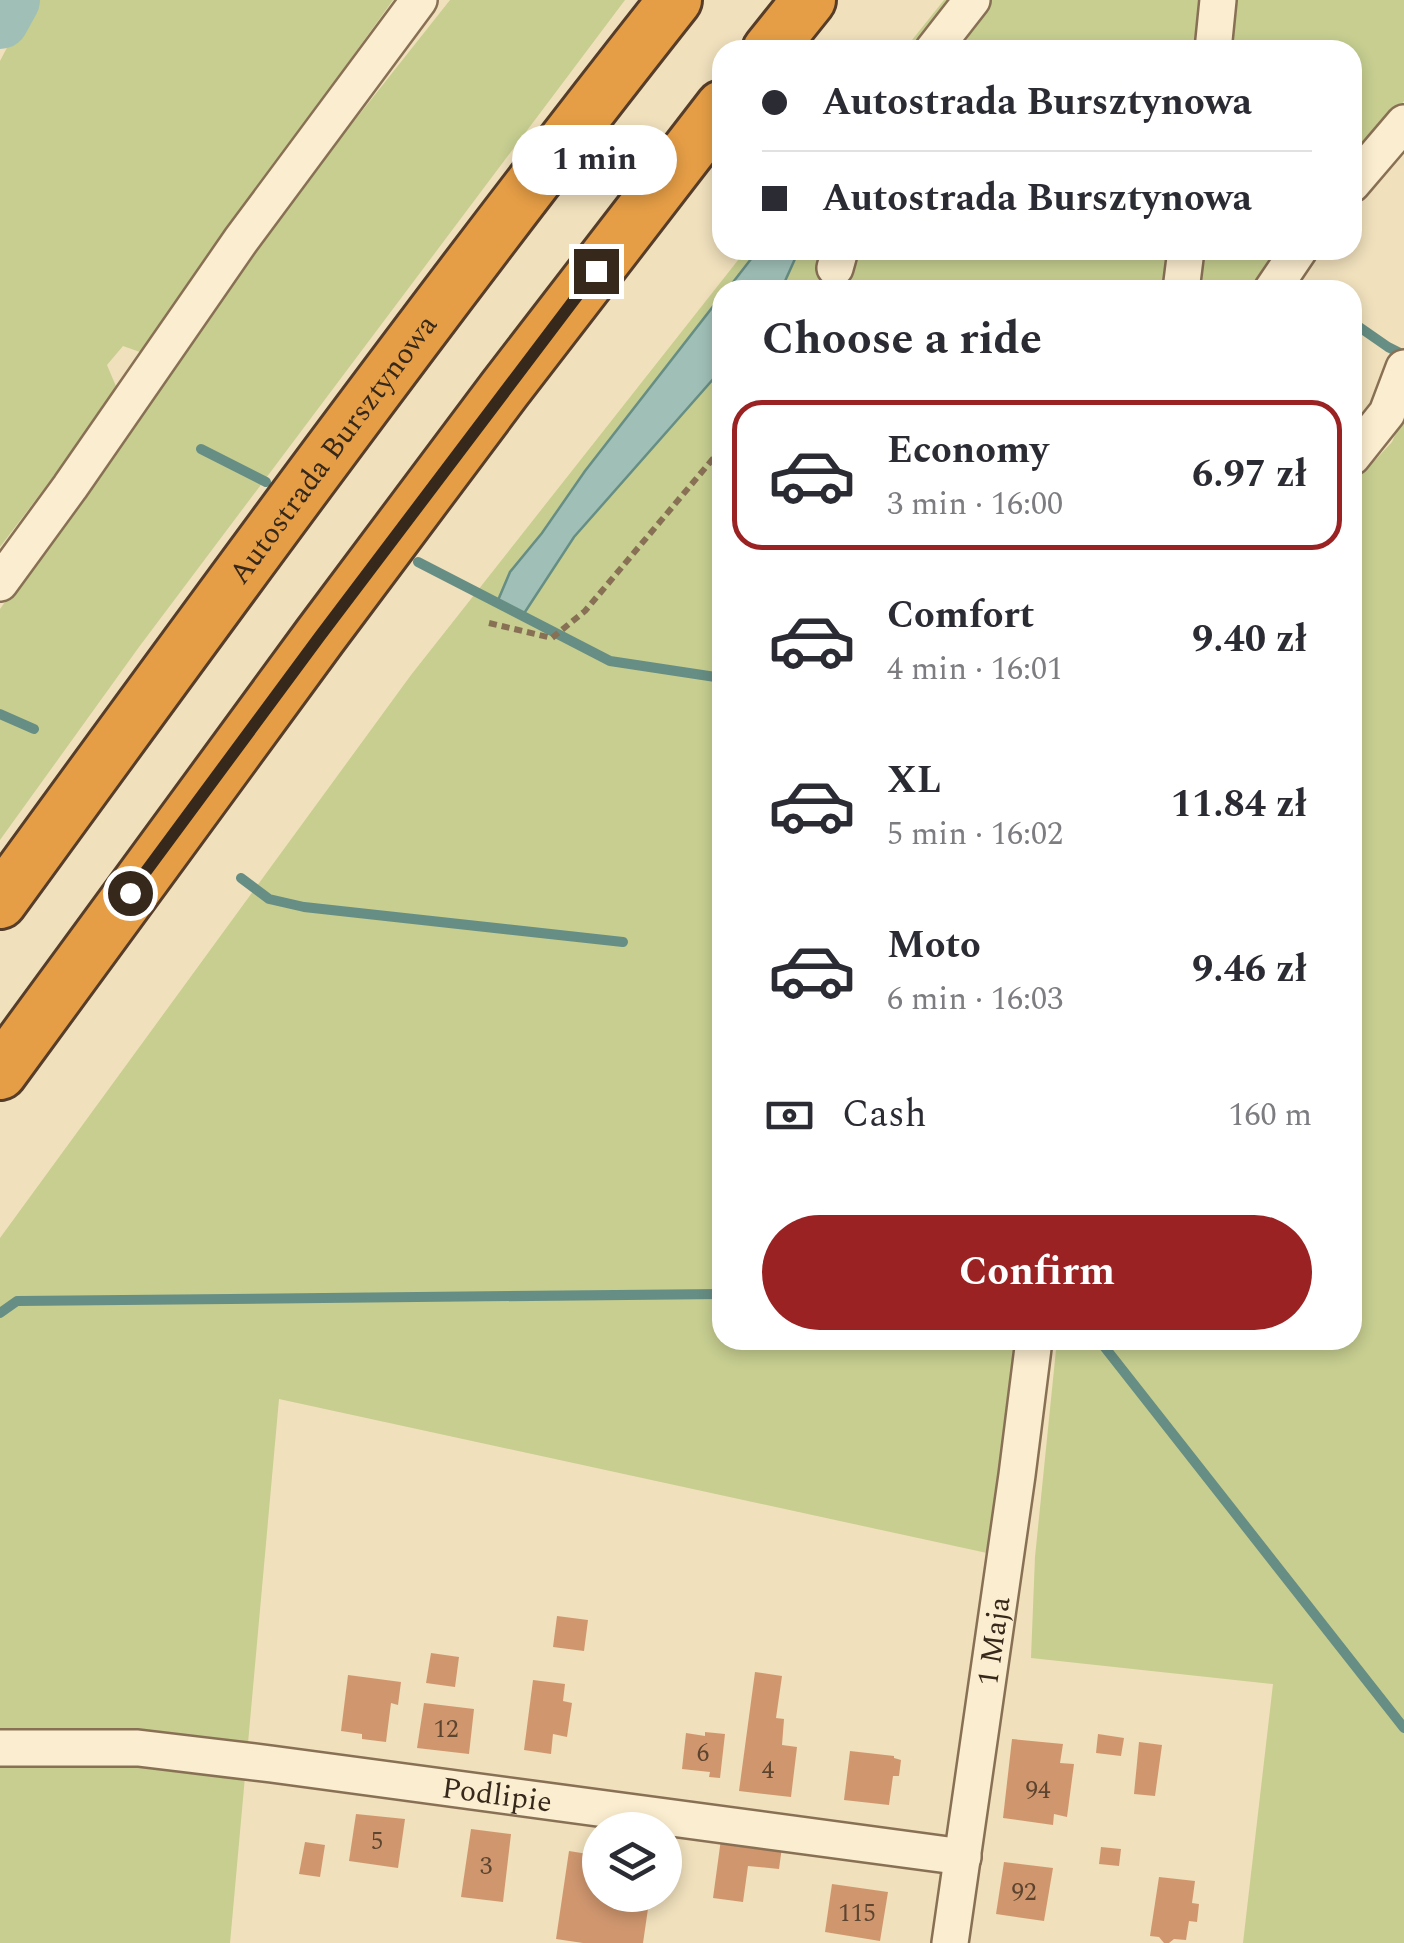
<!DOCTYPE html>
<meta charset="utf-8">
<style>
body{margin:0;font-family:Spectral,serif;background:#f2f2f3;color:#2b2b33;height:100vh;display:flex;flex-direction:column;font-size:38px;white-space:nowrap}
*{box-sizing:border-box;margin:0}
p{font-size:32px;color:#7c7c81}
.icon{flex:none;width:55px;height:55px;fill:none;stroke:currentColor;stroke-width:2;stroke-linecap:round;stroke-linejoin:round}
.map{position:relative;flex:1;overflow:hidden}
.drawer{position:absolute;left:712px;top:280px;width:650px;height:1070px;display:flex;flex-direction:column;background:#fff;border-radius:30px;box-shadow:0 5px 15px #0003}
.drawer>*{flex:none}
.banner{position:absolute;left:712px;top:40px;width:650px;height:220px;border-radius:30px;box-shadow:0 5px 15px #0003;display:grid;align-content:center;height:220px;padding:0 50px;background:#fff}
.tools{position:absolute;left:582px;top:1812px;display:grid;gap:20px}
.tools a{display:grid;place-items:center;width:100px;height:100px;border-radius:50%;background:#fff;box-shadow:0 5px 15px #0003;font-size:50px}
.end{position:absolute;width:45px;height:45px;margin:-22px;border:12px solid #36281a;background:#fff;box-shadow:0 0 0 5px #fff}
.from{border-radius:50%}
.bubble{position:absolute;height:70px;border-radius:35px;background:#fff;box-shadow:0 5px 15px #0003;font-size:32px;font-weight:700;line-height:70px;text-align:center}
.banner b{display:flex;align-items:center;gap:35px;height:95px;font-size:38px}
.banner b+b{border-top:2px solid #e1e1e2}
.banner i{width:25px;height:25px;background:#2b2b33}
ul{padding:0;list-style:none}
li{display:flex;align-items:center;gap:30px;height:150px;margin:0 20px 15px;padding:0 30px;border:5px solid transparent;border-radius:30px}
li div{flex:1}
li b{display:block;font-size:38px}
li em{font-style:normal;font-weight:700}
li.on{border-color:#9a2223}
li>.icon{width:90px;height:90px;stroke-width:1.5}
h2{padding:0 50px;font-size:45px;line-height:120px}
.pay{display:flex;align-items:center;gap:25px;height:110px;padding:0 50px;font-size:38px}
.pay p{margin-inline-start:auto}
.cta{display:flex;gap:20px;margin-top:auto;padding:20px 50px}
.cta a{flex:1;height:115px;border-radius:60px;background:#9a2223;color:#fff;font-size:40px;font-weight:700;line-height:115px;text-align:center}
.map>svg:first-child{display:block}
.green{fill:#c7ce90}
.water{fill:#a0c0b7;stroke:#678e84;stroke-width:2.5}
.lines{fill:none;stroke-linecap:round;stroke-linejoin:round}
.stream{stroke:#678e84;stroke-width:10}
.river{stroke:#a0c0b7;stroke-width:58}
.building{fill:#d0976f}
.minor-casing{stroke:#887055;stroke-width:40}
.highway-casing{stroke:#553d2a;stroke-width:58}
.path{stroke:#887055;stroke-width:6;stroke-dasharray:8 5;stroke-linecap:butt}
.minor{stroke:#fbedcf;stroke-width:35}
.highway{stroke:#e69e46;stroke-width:52}
.route{stroke:#36281a;stroke-width:12}
.labels{text-anchor:middle;stroke-width:10;stroke-linejoin:round;paint-order:stroke}
.number-label{font-size:25px;fill:#5c442f}
.street-label{font-size:30px;fill:#36281a;stroke:#f7eacc}
</style>
<div class="map">
<svg width="1404" height="1943" viewBox="0 0 1404 1943">
<rect width="100%" height="100%" fill="#f0e0bc"/>
<path class="green" d="M32 0H393L140 352 123 346 107 365 118 391 0 547V61Z
M450 0H625L139 647 0 840V609L259 241Z
M944 0H1404V101L1353 162 1352 50H904Z
M746 250H1283L1251 290H722V1340H1017L987 1553 279 1399 230 1943H0V1238L411 675Z
M1404 414V1943H1243L1273 1684 1031 1658 1035 1557 1057 1340H1352L1353 484 1392 442Z"/>
<path class="water" d="M758 250H799L781 290H727Z
M722 295V369L574 537 521 618 496 605 510 572 542 533 585 471Z"/>
<g class="lines">
<path class="stream" d="M1252 250 1258 254
M1352 322 1388 347 1404 355
M201 449 266 482
M418 562 610 661 722 678
M0 714 34 729
M241 878 269 899 304 907 623 942
M0 1313 17 1301 722 1294
M1099 1340 1404 1728"/>
<path class="river" d="M0 20 11 0"/>
</g>
<path class="building" d="M557 1616 588 1620 584 1651 553 1647Z
M431 1653 459 1657 455 1687 426 1683Z
M755 1672 782 1676 776 1718 784 1719 782 1745 797 1747 791 1797 739 1791Z
M348 1675 401 1682 398 1705 391 1703 386 1742 362 1739V1734L341 1731Z
M533 1680 565 1684 563 1701 572 1703 567 1737 553 1734 551 1754 524 1750Z
M424 1703 474 1709 469 1754 417 1748Z
M705 1732 725 1734 720 1778 709 1777 710 1772 682 1769 686 1733 705 1736Z
M1098 1734 1124 1738 1121 1756 1096 1753Z
M1012 1739 1063 1744 1060 1763 1074 1764 1067 1817 1054 1814 1053 1825 1003 1818Z
M1139 1742 1162 1745 1155 1796 1134 1794Z
M850 1751 894 1756V1758L901 1760 899 1776H893L889 1805 844 1800Z
M356 1814 405 1819 398 1868 349 1861Z
M471 1829 511 1834 503 1902 461 1897Z
M721 1839 782 1847 779 1869 748 1866 743 1902 713 1898Z
M305 1842 325 1845 320 1877 299 1874Z
M1101 1847 1121 1849 1119 1866 1099 1864Z
M569 1851 600 1856V1895H650L643 1943H583L556 1939Z
M1004 1862 1053 1868 1044 1921 996 1914Z
M1159 1877 1195 1881 1192 1903 1199 1904 1197 1922 1189 1921 1186 1940 1174 1939 1169 1943H1164L1159 1937 1150 1936Z
M832 1884 888 1892 880 1941 825 1932Z"/>
<g class="lines">
<defs>
<g id="minor">
<path d="M933 50 972 0"/>
<path d="M1213 50 1218 0"/>
<path d="M1352 184 1404 123"/>
<path d="M835 268 840 250"/>
<path d="M1181 290 1186 250"/>
<path d="M1272 290 1299 250"/>
<path d="M1352 457 1387 413 1404 368"/>
<path d="M0 583 70 487 241 240 419 0"/>
<path id="s1" d="M0 1748H138L271 1764 963 1857"/>
<path id="s2" d="M950 1943 1017 1475 1034 1340"/>
</g>
<g id="highway">
<path d="M769 50 809 0"/>
<path id="s3" d="M0 902C221 598 442 295 675 0"/>
<path d="M0 1073 320 636 504 390 722 107"/>
</g>
</defs>
<use href="#minor" class="minor-casing"/>
<use href="#highway" class="highway-casing"/>
<path class="path" d="M489 623 552 638 585 611 722 448"/>
<use href="#minor" class="minor"/>
<use href="#highway" class="highway"/>
</g>
<g class="lines">
<path class="route" d="M130 893 320 636 596 271"/>
</g>
<g class="labels">
<g class="number-label">
<text x="446" y="1737">12</text>
<text x="703" y="1761">6</text>
<text x="768" y="1778">4</text>
<text x="1038" y="1798">94</text>
<text x="377" y="1849">5</text>
<text x="486" y="1874">3</text>
<text x="1024" y="1900">92</text>
<text x="857" y="1921">115</text>
</g>
<g class="street-label">
<text dy="10" stroke="none"><textPath href="#s3" startOffset="562">Autostrada Bursztynowa</textPath></text>
<text dy="10" stroke="none"><textPath href="#s2" startOffset="305">1 Maja</textPath></text>
<text dy="10" stroke="none"><textPath href="#s1" startOffset="500">Podlipie</textPath></text>
</g>
</g>
</svg>
<div class="tools">
<a><svg class="icon" aria-label="layers" viewBox="0 0 24 24"><path d="M12 4l9 5-9 5-9-5zM3 14l9 5 9-5"/></svg></a>
</div>
<i class="end from" style="left:130px;top:893px"></i>
<i class="end" style="left:596px;top:271px"></i>
<div class="bubble" style="left:512px;top:125px;width:165px">1 min</div>
<div class="banner">
<b><i class="from"></i>Autostrada Bursztynowa</b>
<b><i></i>Autostrada Bursztynowa</b>
</div>
<section class="drawer">
<h2>Choose a ride</h2>
<ul>
<li class="on"><svg class="icon" aria-label="car" viewBox="0 0 24 24"><path d="M5 17H2v-5l4-1 3-4h7l3 4 3 1v5h-3M9 17h6M6 11h13"/><circle cx="7" cy="17" r="2"/><circle cx="17" cy="17" r="2"/></svg><div><b>Economy</b><p>3 min · 16:00</p></div><em>6.97 zł</em></li>
<li><svg class="icon" aria-label="car" viewBox="0 0 24 24"><path d="M5 17H2v-5l4-1 3-4h7l3 4 3 1v5h-3M9 17h6M6 11h13"/><circle cx="7" cy="17" r="2"/><circle cx="17" cy="17" r="2"/></svg><div><b>Comfort</b><p>4 min · 16:01</p></div><em>9.40 zł</em></li>
<li><svg class="icon" aria-label="car" viewBox="0 0 24 24"><path d="M5 17H2v-5l4-1 3-4h7l3 4 3 1v5h-3M9 17h6M6 11h13"/><circle cx="7" cy="17" r="2"/><circle cx="17" cy="17" r="2"/></svg><div><b>XL</b><p>5 min · 16:02</p></div><em>11.84 zł</em></li>
<li><svg class="icon" aria-label="car" viewBox="0 0 24 24"><path d="M5 17H2v-5l4-1 3-4h7l3 4 3 1v5h-3M9 17h6M6 11h13"/><circle cx="7" cy="17" r="2"/><circle cx="17" cy="17" r="2"/></svg><div><b>Moto</b><p>6 min · 16:03</p></div><em>9.46 zł</em></li>
</ul>
<div class="pay"><svg class="icon" aria-label="cash" viewBox="0 0 24 24"><path d="M3 7h18v10H3z"/><circle cx="12" cy="12" r="2"/></svg>Cash<p>160 m</p></div>
<div class="cta"><a>Confirm</a></div>
</section>
</div>
